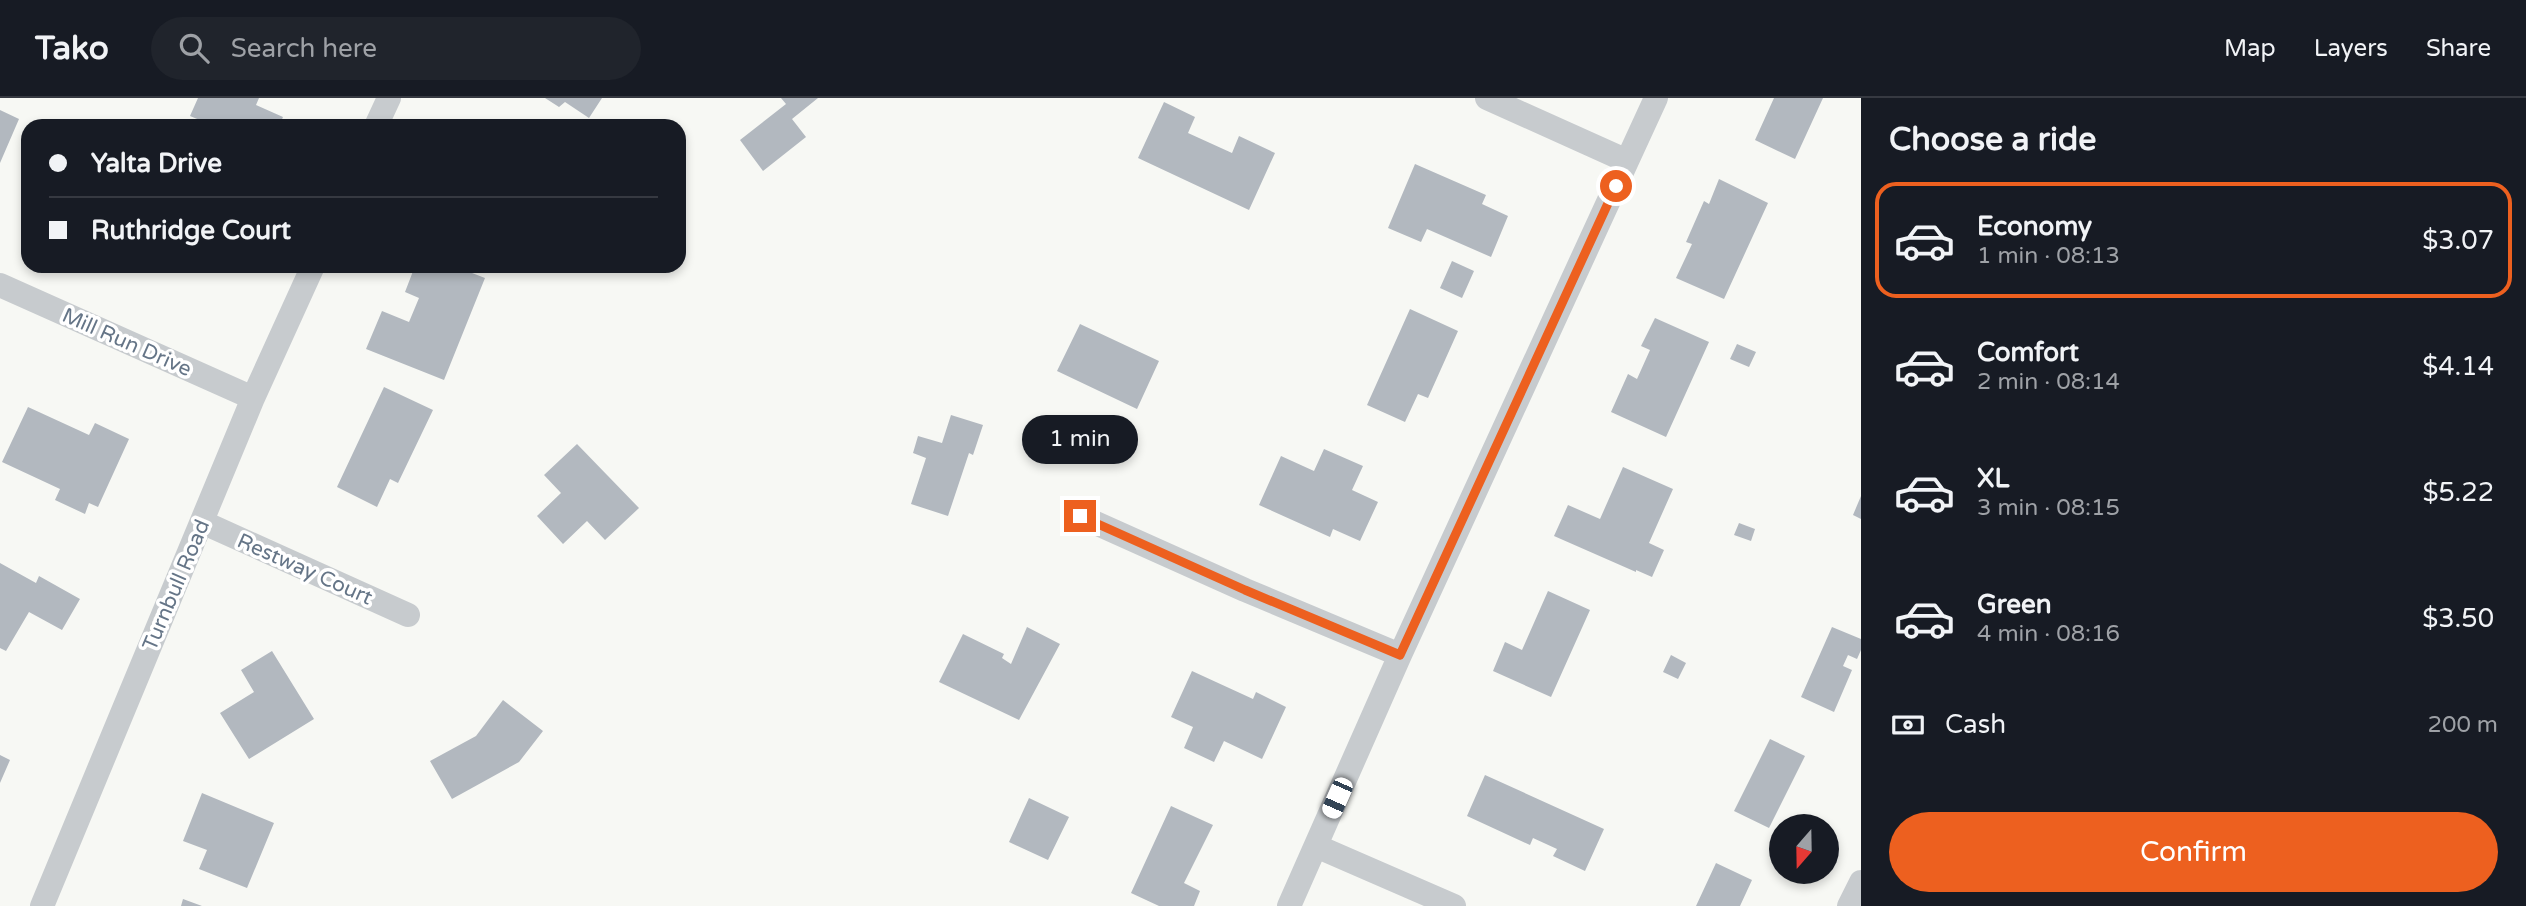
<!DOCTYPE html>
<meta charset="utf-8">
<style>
body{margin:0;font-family:"Varela Round",sans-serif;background:#20242c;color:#f1f3f6;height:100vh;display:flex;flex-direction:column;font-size:26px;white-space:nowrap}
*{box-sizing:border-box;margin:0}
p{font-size:23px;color:#9ea1a6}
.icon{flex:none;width:38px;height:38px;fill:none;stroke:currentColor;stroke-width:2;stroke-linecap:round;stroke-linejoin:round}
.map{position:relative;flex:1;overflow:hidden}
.sheet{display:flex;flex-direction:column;background:#171b24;width:665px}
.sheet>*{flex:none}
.guide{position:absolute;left:21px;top:21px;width:665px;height:154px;border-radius:21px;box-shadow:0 4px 10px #0003;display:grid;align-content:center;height:154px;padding:0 28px;background:#171b24}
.needle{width:46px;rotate:200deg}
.fabs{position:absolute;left:1769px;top:716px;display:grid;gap:14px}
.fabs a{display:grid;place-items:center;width:70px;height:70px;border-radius:50%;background:#171b24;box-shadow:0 4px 10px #0003;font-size:35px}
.end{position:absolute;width:32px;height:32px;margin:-16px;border:9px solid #ed601f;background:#fff;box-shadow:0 0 0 4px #fff}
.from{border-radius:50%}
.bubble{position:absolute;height:49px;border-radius:24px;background:#171b24;box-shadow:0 4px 10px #0003;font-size:23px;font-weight:600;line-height:49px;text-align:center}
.car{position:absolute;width:21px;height:42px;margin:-21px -10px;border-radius:9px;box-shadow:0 0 5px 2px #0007;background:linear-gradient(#fff 24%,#345 0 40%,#fff 0 76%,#345 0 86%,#fff 0)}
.guide b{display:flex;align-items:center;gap:24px;height:66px;font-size:26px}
.guide b+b{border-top:2px solid #363941}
.guide i{width:18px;height:18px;background:#f1f3f6}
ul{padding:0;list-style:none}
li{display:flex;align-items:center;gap:21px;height:116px;margin:0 14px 10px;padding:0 14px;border:4px solid transparent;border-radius:21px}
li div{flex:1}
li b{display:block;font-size:26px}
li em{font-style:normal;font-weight:600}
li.active{border-color:#ed601f}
li>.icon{width:63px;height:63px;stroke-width:1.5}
h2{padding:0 28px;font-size:32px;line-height:84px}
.pay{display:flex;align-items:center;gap:18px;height:77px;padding:0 28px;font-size:26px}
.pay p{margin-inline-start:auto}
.primary-button{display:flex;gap:14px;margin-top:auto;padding:14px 28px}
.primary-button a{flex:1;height:80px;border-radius:42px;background:#ed601f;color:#fff;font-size:28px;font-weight:600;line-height:80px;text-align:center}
header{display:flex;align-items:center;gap:42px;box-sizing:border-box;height:98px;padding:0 35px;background:#171b24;border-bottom:2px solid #363941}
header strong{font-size:33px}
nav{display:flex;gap:38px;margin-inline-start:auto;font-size:24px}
.search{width:490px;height:63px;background:#20242c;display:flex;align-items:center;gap:18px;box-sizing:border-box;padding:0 24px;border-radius:38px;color:#9ea1a6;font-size:26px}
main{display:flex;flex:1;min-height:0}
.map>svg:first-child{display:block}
.building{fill:#b2b8bf}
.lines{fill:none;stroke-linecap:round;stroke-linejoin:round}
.minor{stroke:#c7cbce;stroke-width:24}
.route{stroke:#ed601f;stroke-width:9}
.labels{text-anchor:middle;stroke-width:7;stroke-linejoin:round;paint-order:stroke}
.street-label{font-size:21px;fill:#657587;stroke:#fff}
</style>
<header>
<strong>Tako</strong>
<div class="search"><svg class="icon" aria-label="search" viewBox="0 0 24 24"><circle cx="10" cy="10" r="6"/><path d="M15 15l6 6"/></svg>Search here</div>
<nav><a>Map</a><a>Layers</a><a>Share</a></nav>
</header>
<main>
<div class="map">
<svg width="1861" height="808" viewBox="0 0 1861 808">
<rect width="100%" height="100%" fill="#f7f8f4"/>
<path class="building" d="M198 0H259L256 7 283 19 279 28H214L190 18Z
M545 0H602L589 20 565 4 559 9Z
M781 0H818L792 21 806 39 763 73 740 42 786 6Z
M1774 0H1823L1795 61 1755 42Z
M1164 4 1195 19 1188 35 1232 55 1239 38 1275 55 1249 112 1138 60Z
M0 12 19 21 0 65Z
M1415 66 1486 97 1482 106 1508 118 1491 159 1427 131 1421 144 1388 130Z
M1719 81 1768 105 1724 201 1676 180 1692 146 1686 144 1704 103 1709 106Z
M1452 163 1474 173 1462 200 1440 190Z
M415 168H454L485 180 444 282 366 251 382 213 409 224 419 200 405 194Z
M1410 211 1458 233 1428 300 1418 296 1405 324 1367 307Z
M1655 220 1709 244 1666 339 1611 314 1628 276 1637 281 1650 252 1641 248Z
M1080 226 1159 263 1137 311 1057 273Z
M1737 246 1756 254 1749 269 1730 261Z
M384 289 433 312 398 385 390 381 377 409 337 389Z
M28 309 89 337 95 325 129 341 98 409 89 405 85 416 55 402 60 391 2 364Z
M951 317 983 327 973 357 969 355 948 418 911 406 926 360 913 355 918 338 942 345Z
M577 346 639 410 605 442 587 423 563 446 537 418 561 395 544 377Z
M1324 351 1363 368 1352 392 1378 404 1360 443 1333 431 1330 439 1259 407 1281 358 1314 373Z
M1623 369 1673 391 1649 445 1664 452 1652 479 1636 472V474L1554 438 1568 407 1600 421Z
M1861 398V421L1853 417Z
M1739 425 1755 431 1751 443 1734 437Z
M0 465 36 485 39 478 80 501 62 532 29 514 6 553 0 550Z
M1548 493 1590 512 1551 599 1493 573 1505 544 1522 552Z
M1027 529 1060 546 1019 622 939 584 963 536 1004 556 1002 560 1011 566Z
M1832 529 1861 541V552L1857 561 1848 557 1843 568 1852 572 1834 614 1801 599Z
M272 553 314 621 249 661 220 615 254 594 241 572Z
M1671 557 1686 565 1678 581 1663 574Z
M1192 573 1253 601 1256 594 1286 609 1262 661 1224 643 1214 664 1184 650 1193 629 1171 619Z
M503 602 543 633 519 664 452 701 430 663 476 638Z
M1770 641 1805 658 1769 730 1734 713Z
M0 657 10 662 0 685Z
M1485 677 1604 731 1585 773 1553 758 1557 751 1533 740 1530 747 1467 718Z
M202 695 274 725 247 790 199 771 207 752 183 743Z
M1029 700 1069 719 1048 762 1009 744Z
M1171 708 1213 727 1184 785 1200 793 1194 808H1159L1131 795Z
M1716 765 1752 782 1740 808H1696Z
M183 801 202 808H181Z"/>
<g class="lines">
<path class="minor" d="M1487 0 1627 63
M376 28 389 0
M0 187 253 300
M1080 418 1245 492 1400 557
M202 424 408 517
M1316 748 1454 808
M42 808 253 300 313 168
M1289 808 1400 557 1656 0
M1849 808 1861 784"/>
</g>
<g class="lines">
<path class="route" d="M1080 418 1245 492 1400 557 1616 88"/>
</g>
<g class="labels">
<g class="street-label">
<text transform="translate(127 244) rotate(24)" y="7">Mill Run Drive</text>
<text transform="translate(305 471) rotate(24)" y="7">Restway Court</text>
<text transform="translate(176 487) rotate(-67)" y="7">Turnbull Road</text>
</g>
</g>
</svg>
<div class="fabs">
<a><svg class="needle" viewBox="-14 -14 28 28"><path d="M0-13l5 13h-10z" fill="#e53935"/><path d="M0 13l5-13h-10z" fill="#9ea1a6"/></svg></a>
</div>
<i class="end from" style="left:1616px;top:88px"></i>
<i class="end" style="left:1080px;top:418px"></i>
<div class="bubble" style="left:1022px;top:317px;width:116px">1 min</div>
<i class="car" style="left:1337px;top:700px;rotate:204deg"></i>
<div class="guide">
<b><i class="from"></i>Yalta Drive</b>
<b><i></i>Ruthridge Court</b>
</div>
</div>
<section class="sheet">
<h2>Choose a ride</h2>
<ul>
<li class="active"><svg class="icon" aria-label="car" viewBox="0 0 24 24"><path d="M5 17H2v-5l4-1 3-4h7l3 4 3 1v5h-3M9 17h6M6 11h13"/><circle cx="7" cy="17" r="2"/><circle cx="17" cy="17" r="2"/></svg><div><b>Economy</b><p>1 min · 08:13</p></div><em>$3.07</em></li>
<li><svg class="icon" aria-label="car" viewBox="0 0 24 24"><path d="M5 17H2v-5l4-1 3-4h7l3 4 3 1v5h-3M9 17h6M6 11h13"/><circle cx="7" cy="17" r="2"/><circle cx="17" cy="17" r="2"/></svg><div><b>Comfort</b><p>2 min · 08:14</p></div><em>$4.14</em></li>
<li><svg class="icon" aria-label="car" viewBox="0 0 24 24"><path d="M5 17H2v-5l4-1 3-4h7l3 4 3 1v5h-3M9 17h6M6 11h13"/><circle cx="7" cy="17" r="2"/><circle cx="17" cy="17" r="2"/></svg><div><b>XL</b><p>3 min · 08:15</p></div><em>$5.22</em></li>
<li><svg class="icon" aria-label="car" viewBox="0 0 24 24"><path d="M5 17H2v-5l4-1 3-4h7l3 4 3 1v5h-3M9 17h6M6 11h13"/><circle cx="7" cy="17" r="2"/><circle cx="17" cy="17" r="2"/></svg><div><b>Green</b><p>4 min · 08:16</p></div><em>$3.50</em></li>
</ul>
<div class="pay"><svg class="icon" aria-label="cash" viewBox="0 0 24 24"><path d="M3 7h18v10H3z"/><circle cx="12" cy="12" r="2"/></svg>Cash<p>200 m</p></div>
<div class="primary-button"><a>Confirm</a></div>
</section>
</main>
